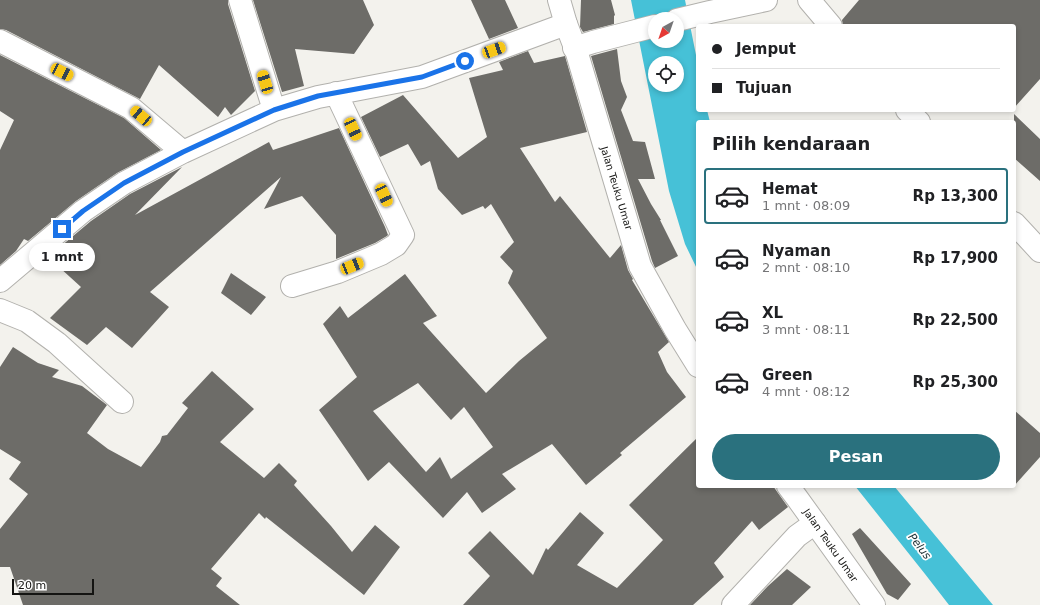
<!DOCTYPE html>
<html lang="id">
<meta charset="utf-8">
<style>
body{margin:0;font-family:"DejaVu Sans",sans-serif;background:#f6f6f6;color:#202124;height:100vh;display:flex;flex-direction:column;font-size:15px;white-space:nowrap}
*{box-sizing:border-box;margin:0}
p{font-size:13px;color:#757577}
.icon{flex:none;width:22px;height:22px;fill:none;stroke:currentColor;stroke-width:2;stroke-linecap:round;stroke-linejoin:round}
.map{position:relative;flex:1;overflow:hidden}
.drawer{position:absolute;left:696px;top:120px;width:320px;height:368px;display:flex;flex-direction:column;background:#fff;border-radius:4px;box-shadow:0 2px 6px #0003}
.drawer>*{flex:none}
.banner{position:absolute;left:696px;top:24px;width:320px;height:88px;border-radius:4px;box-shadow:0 2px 6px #0003;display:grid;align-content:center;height:88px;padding:0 16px;background:#fff}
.needle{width:26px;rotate:220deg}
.controls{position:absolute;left:648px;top:12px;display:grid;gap:8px}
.controls a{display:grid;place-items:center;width:36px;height:36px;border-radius:50%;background:#fff;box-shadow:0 2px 6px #0003;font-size:20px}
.scale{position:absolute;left:12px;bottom:10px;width:82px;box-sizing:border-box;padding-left:4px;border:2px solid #141412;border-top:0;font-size:11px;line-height:14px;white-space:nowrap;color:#141412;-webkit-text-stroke:3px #fff;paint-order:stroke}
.end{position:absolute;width:18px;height:18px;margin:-9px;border:5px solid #1a73e8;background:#fff;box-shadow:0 0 0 2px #fff}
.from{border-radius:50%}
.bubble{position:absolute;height:28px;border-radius:14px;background:#fff;box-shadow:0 2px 6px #0003;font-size:13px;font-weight:800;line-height:28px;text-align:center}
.car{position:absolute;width:12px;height:24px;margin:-12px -6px;border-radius:5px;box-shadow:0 0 3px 1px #0007;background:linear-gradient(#f5c518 24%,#345 0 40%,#f5c518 0 76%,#345 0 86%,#f5c518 0)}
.banner b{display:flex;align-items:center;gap:14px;height:38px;font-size:15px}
.banner b+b{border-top:1px solid #e0e0e0}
.banner i{width:10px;height:10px;background:#202124}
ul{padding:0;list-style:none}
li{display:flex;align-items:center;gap:12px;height:56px;margin:0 8px 6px;padding:0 8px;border:2px solid transparent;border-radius:4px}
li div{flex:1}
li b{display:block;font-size:15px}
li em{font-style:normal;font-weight:800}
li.selected{border-color:#2a717e}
li>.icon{width:36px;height:36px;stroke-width:1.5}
h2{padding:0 16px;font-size:18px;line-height:48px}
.primary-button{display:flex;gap:8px;margin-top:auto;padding:8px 16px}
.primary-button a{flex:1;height:46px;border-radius:24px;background:#2a717e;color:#fff;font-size:16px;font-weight:800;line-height:46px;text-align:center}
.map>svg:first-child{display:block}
.water{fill:#46c1d7;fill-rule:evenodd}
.building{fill:#6d6c68;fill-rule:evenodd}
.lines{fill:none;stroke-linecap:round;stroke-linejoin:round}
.minor-casing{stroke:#b2b1ad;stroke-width:24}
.major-casing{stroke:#b2b1ad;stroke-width:24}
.minor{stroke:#fff;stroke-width:22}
.major{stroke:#fff;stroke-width:22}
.route{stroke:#1a73e8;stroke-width:5}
.labels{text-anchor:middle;stroke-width:3.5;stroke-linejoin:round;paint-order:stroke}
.street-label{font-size:10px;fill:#141412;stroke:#fff}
.water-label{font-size:11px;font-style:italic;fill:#192e32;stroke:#fff}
</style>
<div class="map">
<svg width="1040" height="605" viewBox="0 0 1040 605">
<rect width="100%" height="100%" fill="#f3f2ed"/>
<path class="water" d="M631 0H685L698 65V110H707L710 122H698V271L685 244 669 191ZM655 19H677V41H655ZM655 63H677V85H655Z
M855 486H894L993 605H949L925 574Z"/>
<path class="building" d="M0 0H228V4L255 91 231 115 225 107 218 117 159 65 140 99 6 30 0 29Z
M253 0H363L374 25 354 54 295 49 304 86 282 92Z
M471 0H505L518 28 489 39Z
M581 0H611L615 15 614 16V24L583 32 580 27Z
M859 0H1040V79L1014 108V26H843L842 20Z
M617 49 621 81 627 97 621 110 633 141 645 142 655 179H638L651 204 661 220H660L678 256 655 268 652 261 591 56Z
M528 51 534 63 565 56 587 132 520 148 555 202 560 196 610 258 621 245 628 270 633 279 632 280 669 342 658 352 667 372 686 397 620 453 622 455 586 485 552 444 502 474 516 489 482 513 467 492 443 518 389 462 368 481 319 410 357 377 323 324 340 306 348 318 405 274 437 316 423 323 486 393 519 361 547 338 508 283 513 271 500 257 514 242 491 204 485 209 483 206 462 215 438 189 430 161 421 166 408 144 380 157 361 117 403 95 458 158 487 137 469 78 503 70 499 62ZM418 383 451 420 464 407 493 447 451 479 440 457 426 472 373 411Z
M0 55 124 118 161 150 117 173 76 201 28 241 24 239 16 251 0 265V150L14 120 0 111Z
M1014 114 1040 139V181L1014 158Z
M339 128 385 227 388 235 387 236 375 243 336 259V235L302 196 264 209 281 177 150 292 169 307 132 348 106 327 87 345 50 318 81 287 48 257 91 221 130 194 182 167 135 215 269 142 273 150Z
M231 273 266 297 251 315 221 293Z
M13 347 38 363 59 370 52 377 82 386 107 405 87 433 108 449 141 467 160 442 162 436 167 435 188 408 182 403 212 371 254 409 220 442 264 478 279 463 297 481 294 485 331 526 352 552 375 525 400 547 364 595 266 517 265 519 259 513 211 569 222 578 216 586 240 605H23L10 567H0V529L28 494 9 479 21 462 0 449V367Z
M1014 410 1040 433V457L1014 486Z
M698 437V486H773L788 507 759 530 752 521 714 563 724 577 693 605H463L490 576 468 553 490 531 533 575 546 548 548 550 580 512 604 533 577 565 617 588 663 540 629 505Z
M860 528 911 584 898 600 887 594 852 534Z
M787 569 811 587 792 605H750L768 586Z"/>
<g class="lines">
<defs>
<path id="minor" d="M240 0 274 110
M809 0 831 26
M677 20 710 12 766 0
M0 41 131 108 183 152
M574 48 593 42 655 26
M907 110 919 122
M1014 223 1040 251
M0 281 83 211 124 183 183 152 274 110 318 97 422 77 566 24
M292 286 338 272 381 254 396 245 403 235 336 93
M0 310 27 321 57 343 122 402
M733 605 797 536 815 523"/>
<path id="major" d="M559 0 566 24 576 50 640 266 675 329 698 366
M788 486 797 498 874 605"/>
</defs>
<use href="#minor" class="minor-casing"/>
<use href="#major" class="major-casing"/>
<use href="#minor" class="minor"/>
<use href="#major" class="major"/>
</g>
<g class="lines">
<path class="route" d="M62 229 83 211 124 183 183 152 274 110 318 96 422 77 465 61"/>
</g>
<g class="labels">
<g class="street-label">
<text transform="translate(617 188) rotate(73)" y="4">Jalan Teuku Umar</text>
<text transform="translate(831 545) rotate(55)" y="4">Jalan Teuku Umar</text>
</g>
<g class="water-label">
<text transform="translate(920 546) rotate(52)" y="4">Pelus</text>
</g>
</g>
</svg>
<div class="controls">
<a><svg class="needle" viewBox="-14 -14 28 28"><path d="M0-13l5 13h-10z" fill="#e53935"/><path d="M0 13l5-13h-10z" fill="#757577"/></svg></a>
<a><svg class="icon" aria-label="locate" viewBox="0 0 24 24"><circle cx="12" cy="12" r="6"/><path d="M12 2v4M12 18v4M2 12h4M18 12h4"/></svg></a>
</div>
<div class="scale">20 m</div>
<i class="end from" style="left:465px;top:61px"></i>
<i class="end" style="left:62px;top:229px"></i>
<div class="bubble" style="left:29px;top:243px;width:66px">1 mnt</div>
<i class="car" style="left:494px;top:50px;rotate:70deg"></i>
<i class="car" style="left:62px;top:72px;rotate:117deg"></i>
<i class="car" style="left:265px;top:82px;rotate:343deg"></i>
<i class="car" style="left:141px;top:116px;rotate:310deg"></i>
<i class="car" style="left:353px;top:129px;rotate:155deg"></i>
<i class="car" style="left:384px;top:195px;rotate:155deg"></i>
<i class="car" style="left:352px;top:266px;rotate:68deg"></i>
<div class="banner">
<b><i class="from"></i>Jemput</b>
<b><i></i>Tujuan</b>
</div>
<section class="drawer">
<h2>Pilih kendaraan</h2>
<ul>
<li class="selected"><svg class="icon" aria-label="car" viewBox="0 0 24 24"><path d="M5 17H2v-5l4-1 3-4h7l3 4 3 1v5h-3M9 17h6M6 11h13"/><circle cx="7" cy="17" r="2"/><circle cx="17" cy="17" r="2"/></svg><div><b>Hemat</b><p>1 mnt · 08:09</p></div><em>Rp 13,300</em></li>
<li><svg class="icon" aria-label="car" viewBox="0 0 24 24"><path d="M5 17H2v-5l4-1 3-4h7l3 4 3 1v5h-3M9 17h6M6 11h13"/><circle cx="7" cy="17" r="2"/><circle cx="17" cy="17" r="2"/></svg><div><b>Nyaman</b><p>2 mnt · 08:10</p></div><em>Rp 17,900</em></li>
<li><svg class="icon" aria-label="car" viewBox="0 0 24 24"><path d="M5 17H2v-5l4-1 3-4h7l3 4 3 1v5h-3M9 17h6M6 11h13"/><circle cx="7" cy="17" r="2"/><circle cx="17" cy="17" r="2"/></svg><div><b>XL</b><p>3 mnt · 08:11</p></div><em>Rp 22,500</em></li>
<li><svg class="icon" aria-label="car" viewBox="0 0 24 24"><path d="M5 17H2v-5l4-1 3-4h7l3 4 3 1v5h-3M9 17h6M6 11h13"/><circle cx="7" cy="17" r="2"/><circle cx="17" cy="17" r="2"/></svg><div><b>Green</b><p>4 mnt · 08:12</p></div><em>Rp 25,300</em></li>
</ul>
<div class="primary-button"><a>Pesan</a></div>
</section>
</div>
